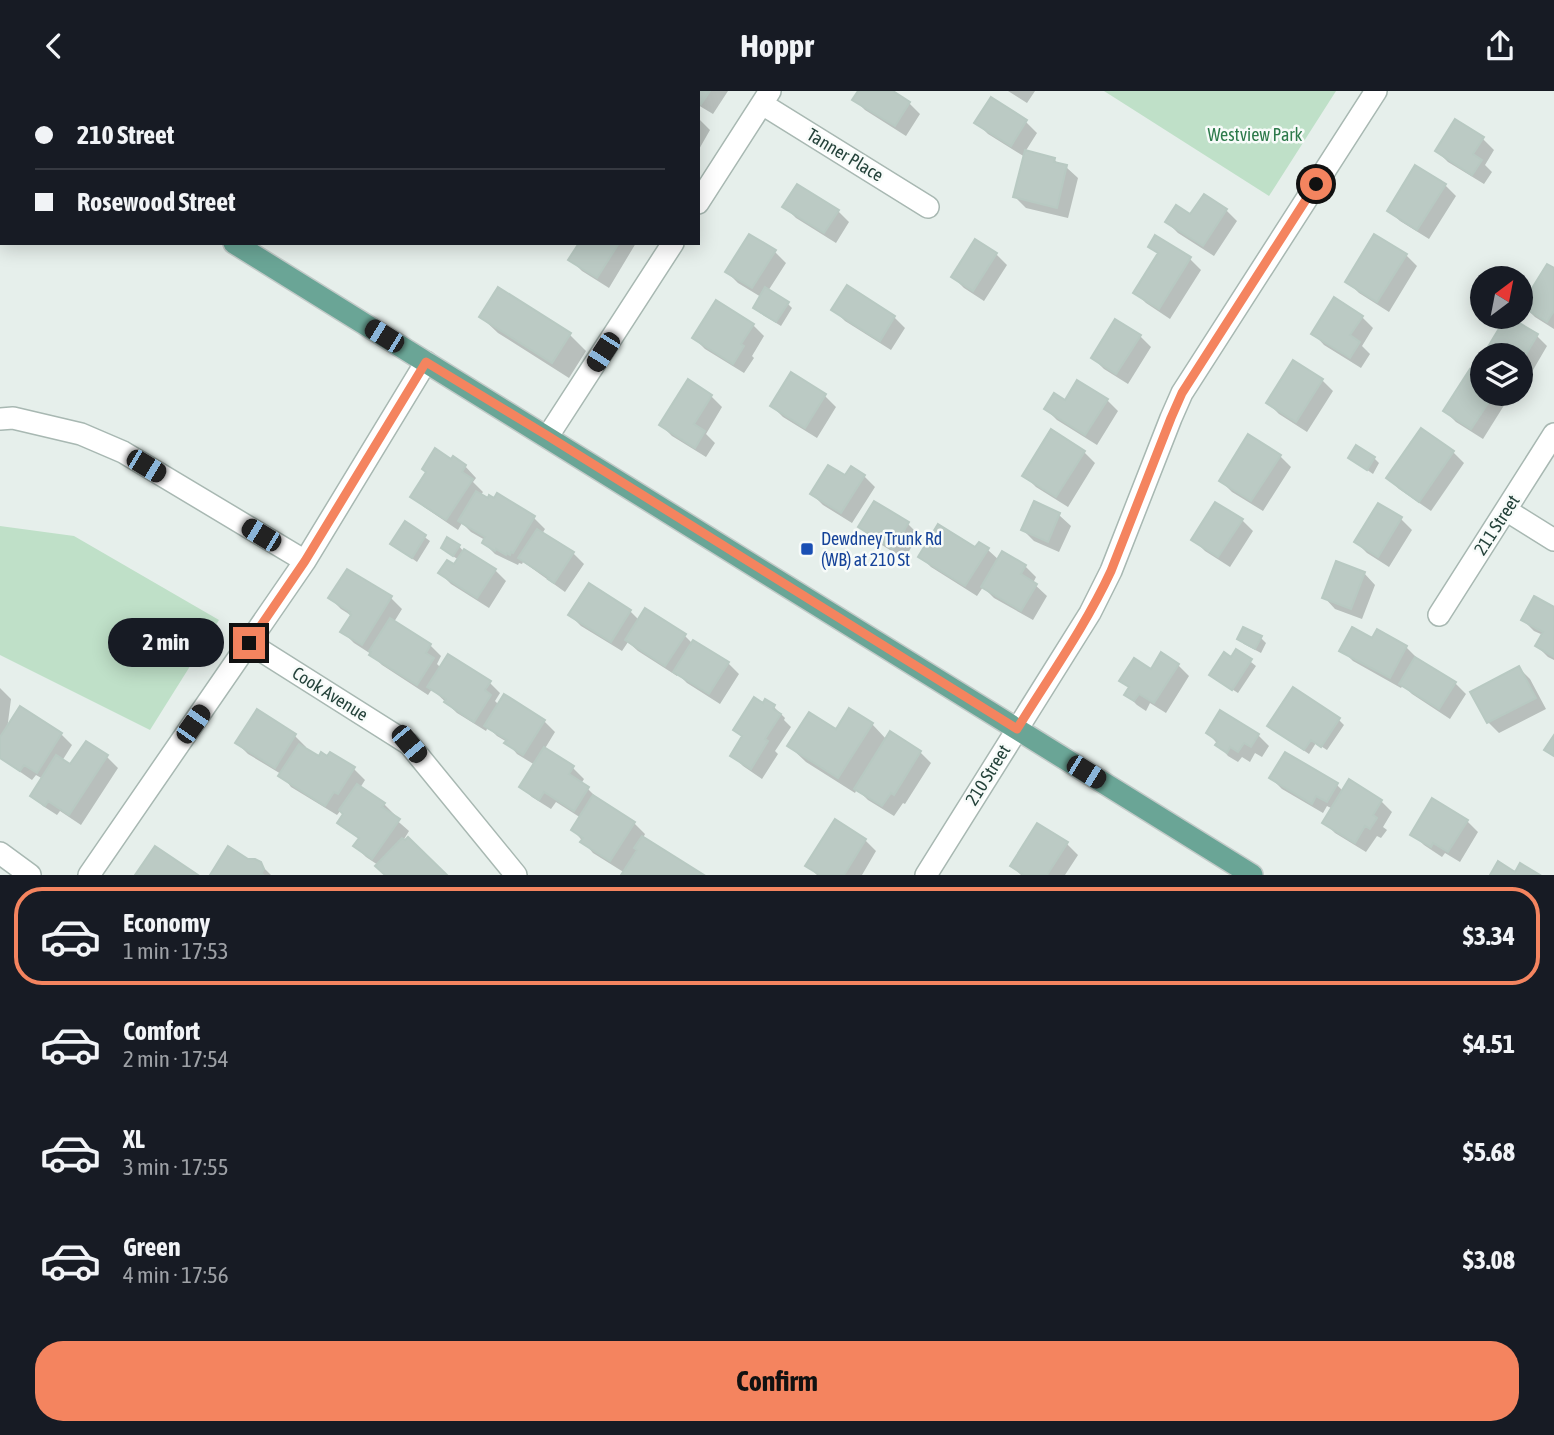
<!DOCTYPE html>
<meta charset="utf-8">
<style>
body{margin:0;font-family:"Asap Condensed",sans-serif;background:#20242c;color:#f1f3f6;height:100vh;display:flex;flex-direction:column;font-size:26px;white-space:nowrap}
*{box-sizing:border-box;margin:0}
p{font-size:23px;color:#9ea1a6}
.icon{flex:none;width:38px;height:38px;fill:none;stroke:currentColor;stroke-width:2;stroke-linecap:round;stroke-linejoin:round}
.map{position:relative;height:784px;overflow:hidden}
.drawer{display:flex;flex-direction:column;background:#171b24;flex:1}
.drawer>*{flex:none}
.banner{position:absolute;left:0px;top:0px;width:700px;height:154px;box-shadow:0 4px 18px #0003;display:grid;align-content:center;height:154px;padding:0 35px;background:#171b24}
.needle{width:46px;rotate:32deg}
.buttons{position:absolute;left:1470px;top:175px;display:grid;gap:14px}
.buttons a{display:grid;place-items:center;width:63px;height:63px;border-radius:50%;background:#171b24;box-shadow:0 4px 18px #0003;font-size:35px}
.end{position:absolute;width:32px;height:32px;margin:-16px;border:9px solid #f4845f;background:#111;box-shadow:0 0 0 4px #111}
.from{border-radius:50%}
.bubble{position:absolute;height:49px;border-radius:24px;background:#171b24;box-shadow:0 4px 18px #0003;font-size:23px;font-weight:700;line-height:49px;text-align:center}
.car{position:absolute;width:21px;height:42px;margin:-21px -10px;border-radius:9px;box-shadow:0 0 5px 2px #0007;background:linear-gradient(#222 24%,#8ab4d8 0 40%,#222 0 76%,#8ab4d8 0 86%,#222 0)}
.banner b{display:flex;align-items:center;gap:24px;height:66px;font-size:26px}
.banner b+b{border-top:2px solid #363941}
.banner i{width:18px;height:18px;background:#f1f3f6}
ul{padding:12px 0 0;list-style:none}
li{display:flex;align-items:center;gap:21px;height:98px;margin:0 14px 10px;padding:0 21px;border:4px solid transparent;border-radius:28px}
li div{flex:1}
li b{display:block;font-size:26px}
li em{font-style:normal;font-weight:700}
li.on{border-color:#f4845f}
li>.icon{width:63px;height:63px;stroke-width:1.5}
.cta{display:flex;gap:14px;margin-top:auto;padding:14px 35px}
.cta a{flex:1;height:80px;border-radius:28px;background:#f4845f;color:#111;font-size:28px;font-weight:700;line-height:80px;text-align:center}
header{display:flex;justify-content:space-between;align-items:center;height:91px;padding:0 35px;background:#171b24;font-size:32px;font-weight:700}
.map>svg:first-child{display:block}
.green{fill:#bfe0c8}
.shadow{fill:#0003}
.building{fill:#bbcac4;stroke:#b8c9c2;stroke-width:2}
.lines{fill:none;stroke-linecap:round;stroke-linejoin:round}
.minor-casing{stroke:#a8b8b2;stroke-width:24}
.major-casing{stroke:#c2cac8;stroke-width:24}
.minor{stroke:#fff;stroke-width:21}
.major{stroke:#6aa596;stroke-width:21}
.route{stroke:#f4845f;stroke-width:9}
.transit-dot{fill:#1a4fb4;stroke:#f7fbf9;stroke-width:2.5}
.labels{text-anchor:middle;stroke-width:5;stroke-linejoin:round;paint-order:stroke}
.park-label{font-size:18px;fill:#2d7a4b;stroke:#f7fbf9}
.street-label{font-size:18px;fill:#24423a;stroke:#f7fbf9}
.transit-label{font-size:18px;fill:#164399;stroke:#f7fbf9;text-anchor:start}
</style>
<header><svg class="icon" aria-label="back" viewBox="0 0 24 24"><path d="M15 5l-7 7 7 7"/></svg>Hoppr<svg class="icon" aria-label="share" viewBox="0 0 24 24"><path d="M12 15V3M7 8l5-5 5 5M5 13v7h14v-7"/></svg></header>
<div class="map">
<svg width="1554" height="784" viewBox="0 0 1554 784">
<rect width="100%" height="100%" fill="#e6efeb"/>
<path class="green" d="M1104 0H1336L1269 105Z
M0 435 74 445 219 529 150 639 0 564Z"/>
<path class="shadow" d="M127 0H215L217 2H130Z
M332 0H435L437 2H335Z
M636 0H655L658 2H635Z
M677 0H728L713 23 698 14V2H680Z
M860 0H890L909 12 920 23 906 45 865 19 854 8Z
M1008 0H1035L1027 12Z
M698 27 710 39 698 60Z
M1455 30 1483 48 1494 59 1485 74 1492 81 1484 93 1448 71 1437 60Z
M1026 31 1037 42 1025 61 1054 68 1059 74 1066 76 1078 87 1068 127 1026 117 1015 106 1025 66 988 43 977 32Z
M1445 94 1456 105 1429 148 1400 130 1389 119Z
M785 116 838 120 849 131 836 152 796 127Z
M1226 119 1237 130 1214 165 1178 142 1167 131Z
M1156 146 1190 168 1201 179 1170 228 1146 212 1135 201 1159 164 1150 156Z
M581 152H636L609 197 582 180 571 169Z
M775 161 786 172 768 200 787 212 792 217 781 235 760 222 755 217 761 206 738 192 727 181Z
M996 163 1007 174 984 210 964 197 953 186Z
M1406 164 1417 175 1389 221 1359 202 1348 191Z
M1554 179V238L1535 226 1524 215Z
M834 219 894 226 905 237 891 259 845 230Z
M481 226 570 244 586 260 569 287 498 242Z
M1362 226 1373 237 1362 255 1370 263 1361 277 1324 254 1313 242Z
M1507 227 1536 244 1547 255 1522 298 1521 297V264H1485Z
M753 234 764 245 752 265 754 267 744 282 705 258 694 247Z
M1140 245 1151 256 1128 293 1104 278 1093 267Z
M1470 280 1482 288V303H1503L1508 308 1483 348 1456 331 1445 320Z
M791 283 825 305 836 316 817 347 783 326 772 315Z
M1322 289 1333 300 1307 341 1279 323 1268 312Z
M711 305 722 316 706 343 715 352 706 366 672 345 661 334Z
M1107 309 1118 320 1097 354 1057 329 1046 318 1065 311Z
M1084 361 1095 372 1068 416 1036 396 1025 385Z
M1453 361 1464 372 1431 420 1399 398 1388 387Z
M1280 365 1291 376 1263 420 1232 401 1221 390Z
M1350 367H1374L1379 372 1373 383Z
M465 375 476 387 473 391 483 401 480 405 494 409 497 405 534 427 545 438 542 443 573 462 584 473 565 501 526 473 523 471 522 473 519 472 518 474 495 463 484 452 485 449 471 441 462 432 458 439 424 416 413 405Z
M864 385 875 396 852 432 823 414 812 403 846 387Z
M875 412 908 433 919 444 904 468 871 447 860 436Z
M1035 413 1059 424 1071 435 1059 461 1034 450 1023 439Z
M1378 414 1401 428 1412 439 1389 476 1367 462 1356 451Z
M1242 429 1253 440 1230 476 1205 460 1194 449Z
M405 432 430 450 417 471 392 453Z
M979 453 988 459 999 469 1003 462 1025 475 1036 486 1033 492 1047 505 1033 529 994 507 983 496 977 505 931 476 920 465 976 459Z
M459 455 464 461 495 479 506 490 489 517 451 493 440 482 455 476 459 469 448 462Z
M1364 482 1375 494 1362 528 1335 518 1324 506Z
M330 507H391L402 518 394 531 430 554 441 565 437 573 441 577 489 591 500 602 495 610 499 614 544 630 555 641 544 659 573 677 584 688 581 693 588 698 599 709 634 732 645 743 643 747 701 784H623L625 782 593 762 573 739 581 727 556 711 551 718 532 706 521 695 535 674 517 663 507 651 497 645 488 636 486 640 457 622 432 598 428 604 382 574 371 563 354 552 343 541 352 525 341 518Z
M1554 518V569L1548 566 1537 555 1543 544 1534 540 1523 529Z
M630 520 639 529 685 545 693 553 728 572 739 583 720 613 687 592 678 583 677 585 638 560 628 551 622 560 581 535 570 524Z
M1261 547 1266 552 1261 562 1244 553 1239 548Z
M1372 549 1406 556 1417 567V569L1455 592 1466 603 1450 628 1412 603 1403 594 1401 597 1353 570 1342 559Z
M1237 560 1256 575 1238 602 1216 588Z
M1162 564 1178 574 1189 585 1166 622 1150 612 1146 620 1137 614 1126 603 1130 598 1121 590 1151 580Z
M1519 577 1530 588 1546 618 1499 642 1488 631Z
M0 597 11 608 7 639 61 643 72 654 62 670 70 676 107 666 118 677 81 734 60 720 57 724 43 715 32 704 43 688 36 684 32 689 0 667V650L3 645H0Z
M763 614 774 616 785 627 784 629 791 636 775 660 778 663 762 688 743 675 732 664 743 647 735 639Z
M257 621 295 645 306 656 304 658 319 668 354 678 365 689 360 697 384 713 395 724 393 726 409 740 401 753 445 784H387L378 774 366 766 355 755 360 749 340 731 345 723 341 719 337 724 291 696 281 683 248 663 237 652Z
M1339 629 1344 634 1327 659 1316 652 1309 663 1275 640Z
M872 633 887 649 920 661 931 672 905 713 903 712 894 725 868 709 857 698 855 702 806 671 789 655 836 640Z
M1208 642 1258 644 1269 655 1262 666 1255 662 1250 671 1242 666 1238 671 1228 665Z
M1271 687 1337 694 1343 700 1381 710 1392 721 1383 736 1387 739 1381 747 1377 745 1366 761 1335 742 1324 731 1333 718 1327 715 1323 722 1282 698Z
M1467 730 1478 741 1460 771 1445 762 1442 766 1424 754 1413 743Z
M835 731 865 749 876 760 862 784H817L808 775Z
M1067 753 1078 764 1065 784H1021L1012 775Z
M248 770 260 773 271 784H212Z"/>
<path class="building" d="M134 0H200L198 2H137Z
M353 0H438L441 2H356Z
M681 0H710L701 13 698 11V2H683Z
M858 0H893L910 11 895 35 852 9Z
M991 6 1027 29 1011 55 974 32Z
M1455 28 1484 46 1473 63 1482 69 1472 84 1435 60Z
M1025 59 1055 67 1054 71 1067 74 1057 117 1013 106Z
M1415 74 1446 93 1417 139 1387 120Z
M797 93 839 119 824 142 782 116Z
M1204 103 1227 118 1203 155 1165 131 1176 114 1190 123Z
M749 143 776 159 752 197 725 181Z
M1374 143 1407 163 1377 211 1345 191Z
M1155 144 1191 166 1159 218 1133 202 1158 162 1148 156Z
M975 148 997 162 973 200 951 186Z
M579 152H619L597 187 568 169Z
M1547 173 1554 177V220L1547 231 1521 215Z
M847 194 895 225 880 250 831 219Z
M498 196 571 242 552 272 479 226Z
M765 196 789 211 776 231 753 217Z
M1334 206 1363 225 1350 244 1360 251 1350 267 1311 243Z
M716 209 754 233 741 253 744 255 733 273 692 247Z
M1506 226H1509L1538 243 1521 272V264H1483Z
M1115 228 1141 244 1116 283 1091 267Z
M1293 269 1323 288 1296 331 1266 312Z
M1470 278 1482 286V303H1494L1471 338 1443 320Z
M791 281 826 303 805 337 770 315Z
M688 288 712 304 694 333 705 340 695 357 659 334Z
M1077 289 1108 308 1085 344 1044 318 1054 302 1065 309Z
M1421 337 1454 360 1419 411 1386 387Z
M1051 338 1085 360 1056 406 1022 385Z
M1248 343 1281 364 1251 410 1219 390Z
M1356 354 1375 366 1367 379 1348 367Z
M435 357 451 368 453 365 466 374 462 381 473 388 446 429 410 406 426 381 422 378Z
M828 374 845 384 851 375 865 384 841 422 810 403Z
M476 400 488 407 489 404 494 407 497 402 535 425 513 462 511 461 510 464 507 462 506 464 496 458 495 460 482 452 485 446 458 430Z
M874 410 909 431 893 458 858 436Z
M1034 410 1060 422 1048 451 1021 439Z
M1215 411 1243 428 1218 466 1191 449Z
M1378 412 1402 426 1378 466 1354 451Z
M405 430 426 444 412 467 390 453Z
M938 433 975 456 979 451 989 457 965 495 918 466Z
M537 438 574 461 554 492 548 488 549 487 518 467Z
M447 446 460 454 453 465 441 457Z
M464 458 496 478 477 507 438 482 447 469 454 473Z
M1002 460 1026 474 1021 483 1037 493 1021 520 981 496Z
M1336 470 1365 481 1351 518 1322 507Z
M347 478 392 505 362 554 340 541 351 524 349 522 350 521 328 507Z
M589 492 631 519 611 551 568 524Z
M1534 505 1554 516V566L1535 555 1543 541 1521 529Z
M645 517 686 543 665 575 625 549Z
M390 527 431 553 426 562 434 567 417 594 369 564 371 561 369 560Z
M1243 536 1262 545 1255 558 1237 548Z
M1352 536 1372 547 1377 538 1407 555 1390 587 1339 560Z
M693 549 729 571 709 603 673 581Z
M1236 558 1252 568 1232 599 1209 584 1224 561 1231 566Z
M1161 561 1179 573 1154 612 1139 603 1134 610 1124 604 1129 596 1119 590 1134 567 1151 578Z
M448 563 491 590 485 599 491 604 474 631 444 611 446 608 427 596Z
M1415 566 1456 591 1439 618 1399 593Z
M1519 575 1536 607 1487 632 1470 601Z
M1293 596 1340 627 1321 656 1311 649 1304 659 1267 635Z
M504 603 545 629 523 664 504 652 507 649 484 635Z
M754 606 763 612 765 608 775 614 773 618 781 623 765 648 768 650 751 678 730 665 742 645 733 639Z
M20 615 62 642 37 682 24 674 20 680 0 667V646Z
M849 617 873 632 838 687 787 655 809 621 836 638Z
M257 618 296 643 275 677 235 652Z
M1220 619 1259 643 1251 656 1244 652 1238 661 1230 656 1227 662 1215 654 1218 650 1206 642Z
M890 640 921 660 894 704 891 702 882 715 854 698Z
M1554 644V665L1544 659Z
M86 650 108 664 69 724 48 710 45 715 30 705 56 664 70 673Z
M299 653 319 665 321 661 327 665 330 661 355 676 338 703 334 701 325 715 278 685Z
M544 656 574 675 569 683 589 696 574 720 544 701 539 709 519 696Z
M1285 661 1338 692 1327 711 1316 705 1312 713 1269 687Z
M1349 688 1382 709 1373 724 1377 727 1370 738 1365 735 1355 752 1322 732Z
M357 693 385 712 382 716 400 728 372 768 353 755 359 747 337 732 343 723 339 719Z
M593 704 635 731 610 770 580 751 583 747 571 739Z
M1432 707 1468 729 1448 761 1433 752 1431 756 1410 744Z
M835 728 866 748 844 784H820L805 775Z
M1037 732 1068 751 1047 784H1024L1010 775Z
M642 745 704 784H621L637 759 634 757Z
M408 746 447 784H385L375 775 402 747 405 749Z
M155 755 198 784H135Z
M228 755 248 768H255L261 771 264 778 261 783 264 784H210Z
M1498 770 1515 781 1520 772 1540 784H1490Z"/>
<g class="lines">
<defs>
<path id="minor" d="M762 13 928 116
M698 112 770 0
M0 328 13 327 81 343 123 361 305 470
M548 345 673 152
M1506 419 1554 449
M1439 524 1554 343
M249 552 409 653 516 784
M0 762 30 784
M89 784 305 470 426 271
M926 784 1090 522 1111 480 1171 327 1182 302 1376 0"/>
<path id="major" d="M0 6 2 8
M234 152 1252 784"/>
</defs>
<use href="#minor" class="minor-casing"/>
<use href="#major" class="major-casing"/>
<use href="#minor" class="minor"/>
<use href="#major" class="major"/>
</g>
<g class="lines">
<path class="route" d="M249 552 305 470 426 271 548 345 1017 638C1049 586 1085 536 1111 480L1171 327 1182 302 1316 93"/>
</g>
<rect class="transit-dot" x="800" y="451" width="14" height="14" rx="3.5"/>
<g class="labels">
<g class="park-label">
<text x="1255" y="50">Westview Park</text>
</g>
<g class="street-label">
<text transform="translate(845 64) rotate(31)" y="6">Tanner Place</text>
<text transform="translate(1497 434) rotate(-57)" y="6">211 Street</text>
<text transform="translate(330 603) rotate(32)" y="6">Cook Avenue</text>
<text transform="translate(988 684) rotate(-58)" y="6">210 Street</text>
</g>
<g class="transit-label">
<text x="821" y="454">Dewdney Trunk Rd<tspan x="821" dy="21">(WB) at 210 St</tspan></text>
</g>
</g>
</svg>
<div class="buttons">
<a><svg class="needle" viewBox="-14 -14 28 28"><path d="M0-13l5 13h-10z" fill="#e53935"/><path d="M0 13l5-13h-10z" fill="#9ea1a6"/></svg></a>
<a><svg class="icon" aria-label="layers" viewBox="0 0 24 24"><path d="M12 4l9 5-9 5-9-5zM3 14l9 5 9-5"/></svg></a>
</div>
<i class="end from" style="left:1316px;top:93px"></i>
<i class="end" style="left:249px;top:552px"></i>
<div class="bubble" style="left:108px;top:527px;width:116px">2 min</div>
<i class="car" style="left:384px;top:245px;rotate:302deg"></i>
<i class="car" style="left:603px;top:261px;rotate:213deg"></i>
<i class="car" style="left:146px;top:375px;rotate:121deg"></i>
<i class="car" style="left:261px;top:444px;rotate:301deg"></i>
<i class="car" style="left:193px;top:633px;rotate:35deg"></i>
<i class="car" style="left:409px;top:653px;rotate:140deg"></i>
<i class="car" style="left:1086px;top:681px;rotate:122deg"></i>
<div class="banner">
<b><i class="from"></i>210 Street</b>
<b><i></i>Rosewood Street</b>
</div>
</div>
<section class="drawer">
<ul>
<li class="on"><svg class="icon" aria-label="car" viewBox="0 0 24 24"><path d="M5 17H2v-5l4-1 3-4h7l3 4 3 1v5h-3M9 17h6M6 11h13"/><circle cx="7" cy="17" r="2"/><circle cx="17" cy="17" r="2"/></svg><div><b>Economy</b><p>1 min · 17:53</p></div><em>$3.34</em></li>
<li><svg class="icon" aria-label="car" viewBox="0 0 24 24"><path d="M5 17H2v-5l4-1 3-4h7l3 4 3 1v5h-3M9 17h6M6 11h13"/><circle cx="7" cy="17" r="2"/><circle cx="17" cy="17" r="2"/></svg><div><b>Comfort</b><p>2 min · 17:54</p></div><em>$4.51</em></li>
<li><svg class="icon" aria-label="car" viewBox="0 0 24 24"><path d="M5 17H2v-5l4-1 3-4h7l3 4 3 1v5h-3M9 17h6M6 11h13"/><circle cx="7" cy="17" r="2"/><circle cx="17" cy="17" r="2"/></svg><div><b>XL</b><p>3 min · 17:55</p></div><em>$5.68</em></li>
<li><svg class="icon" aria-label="car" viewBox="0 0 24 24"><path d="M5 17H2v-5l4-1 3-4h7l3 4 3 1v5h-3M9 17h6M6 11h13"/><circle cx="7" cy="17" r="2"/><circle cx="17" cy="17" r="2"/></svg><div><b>Green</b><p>4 min · 17:56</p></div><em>$3.08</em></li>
</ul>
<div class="cta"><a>Confirm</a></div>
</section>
